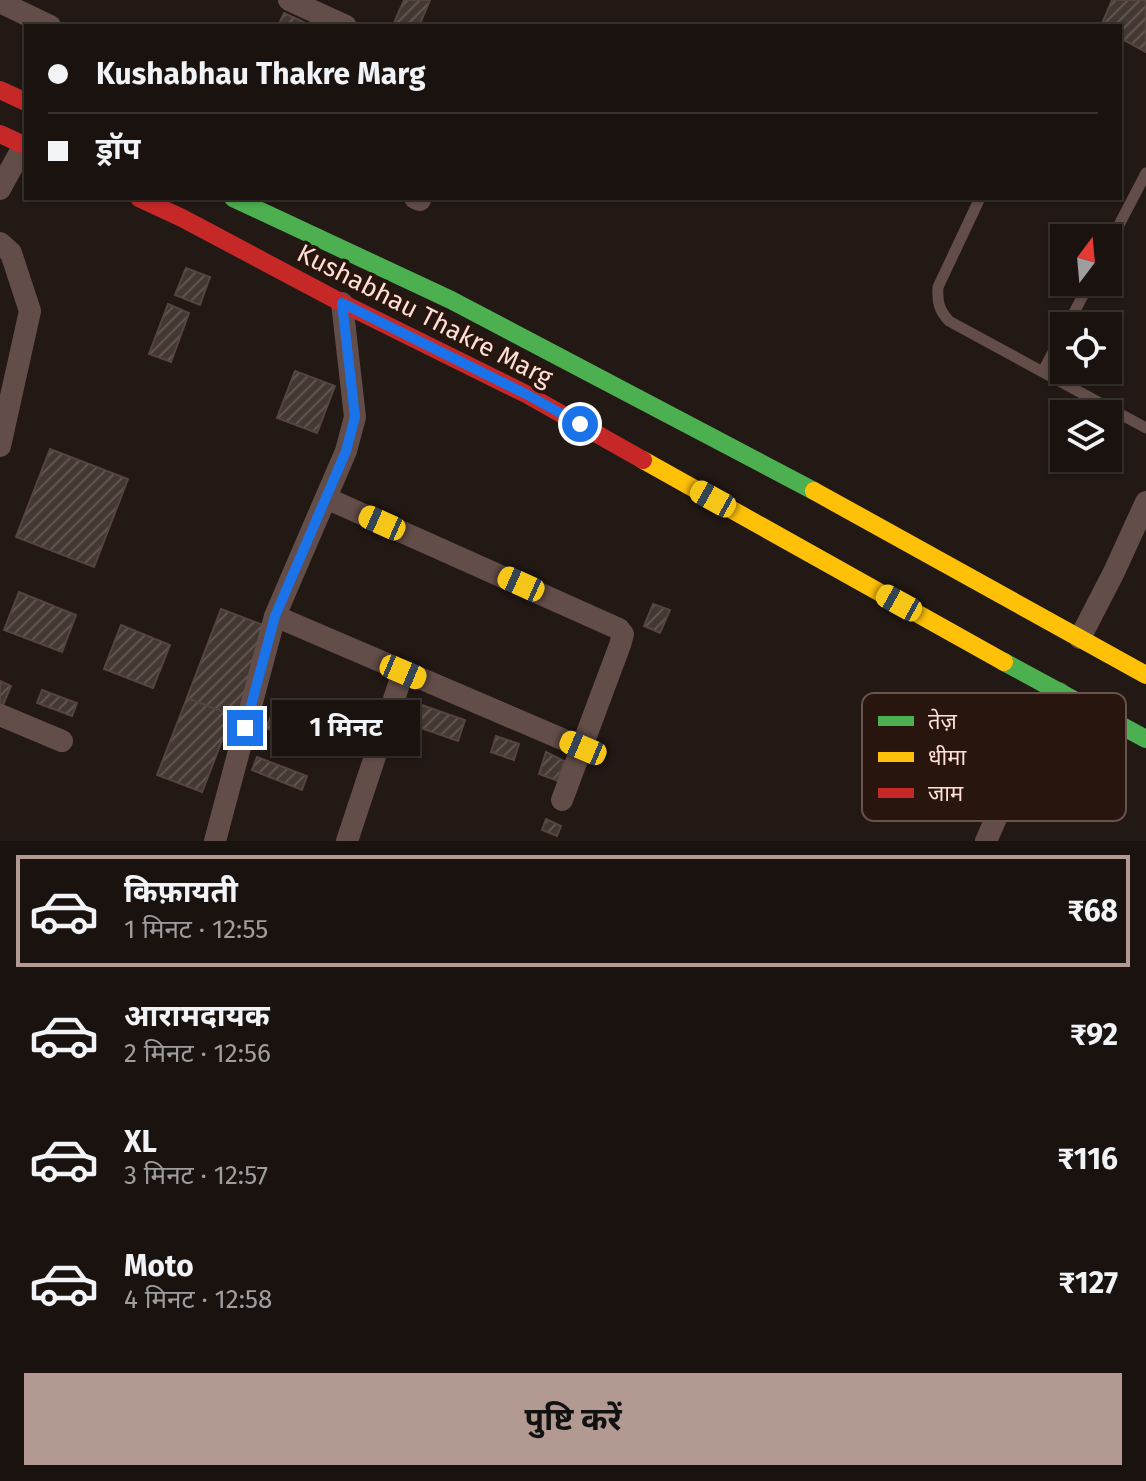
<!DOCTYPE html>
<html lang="hi">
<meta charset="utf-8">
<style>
body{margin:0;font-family:"Fira Sans","Noto Sans Devanagari",sans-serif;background:#27201d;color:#f1f3f6;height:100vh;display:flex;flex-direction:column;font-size:30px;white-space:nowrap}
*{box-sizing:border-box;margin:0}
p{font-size:26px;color:#9f9e9e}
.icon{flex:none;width:44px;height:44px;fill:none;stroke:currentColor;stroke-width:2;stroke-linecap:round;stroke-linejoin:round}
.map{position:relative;height:841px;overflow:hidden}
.drawer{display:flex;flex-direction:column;background:#1a120f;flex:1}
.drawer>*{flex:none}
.top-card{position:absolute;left:24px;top:24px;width:1098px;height:176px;border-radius:0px;box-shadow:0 2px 6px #0004,0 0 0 2px #38322f;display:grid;align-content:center;height:176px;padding:0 24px;background:#1a120f}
.needle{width:52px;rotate:16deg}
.controls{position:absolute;left:1050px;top:224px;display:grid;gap:16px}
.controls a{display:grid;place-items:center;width:72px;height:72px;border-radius:0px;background:#1a120f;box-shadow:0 2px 6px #0004,0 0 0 2px #38322f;font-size:40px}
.end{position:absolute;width:36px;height:36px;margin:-18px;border:10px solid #1a73e8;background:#fff;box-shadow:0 0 0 4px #fff}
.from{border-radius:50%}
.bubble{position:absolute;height:56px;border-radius:0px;background:#1a120f;box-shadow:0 2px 6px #0004,0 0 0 2px #38322f;font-size:26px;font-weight:700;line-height:56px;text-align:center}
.car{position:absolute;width:24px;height:48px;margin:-24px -12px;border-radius:10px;box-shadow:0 0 6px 2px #0007;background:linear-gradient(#f5c518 24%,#345 0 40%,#f5c518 0 76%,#345 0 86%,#f5c518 0)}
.top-card b{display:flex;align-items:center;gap:28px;height:76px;font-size:30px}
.top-card b+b{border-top:2px solid #38322f}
.top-card i{width:20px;height:20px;background:#f1f3f6}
ul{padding:14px 0 0;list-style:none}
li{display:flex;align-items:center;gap:24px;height:112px;margin:0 16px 12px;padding:0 8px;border:4px solid transparent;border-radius:0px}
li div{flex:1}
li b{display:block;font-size:30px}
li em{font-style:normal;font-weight:700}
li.active{border-color:#b29992}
li>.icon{width:72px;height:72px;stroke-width:1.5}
.cta{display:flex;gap:16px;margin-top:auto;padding:16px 24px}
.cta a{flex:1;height:92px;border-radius:0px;background:#b29992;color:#111;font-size:32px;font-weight:700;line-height:92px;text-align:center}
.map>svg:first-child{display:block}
.building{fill:url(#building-hatch);stroke:#56453f;stroke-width:2}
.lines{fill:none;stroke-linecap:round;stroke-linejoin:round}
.lane{stroke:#634d49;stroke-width:11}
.street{stroke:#634d49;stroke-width:22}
.fast{stroke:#4caf50;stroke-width:18}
.slow{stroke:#ffc107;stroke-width:18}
.jam{stroke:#c62828;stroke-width:18}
.route{stroke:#1a73e8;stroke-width:10}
.labels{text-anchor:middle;stroke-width:7;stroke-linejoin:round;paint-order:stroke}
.street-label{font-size:26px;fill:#ffdfd6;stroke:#28160e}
.key{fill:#28160e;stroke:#68524a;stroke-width:2}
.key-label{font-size:22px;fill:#ffdfd6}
</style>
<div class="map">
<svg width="1146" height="841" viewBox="0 0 1146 841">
<defs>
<pattern id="building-hatch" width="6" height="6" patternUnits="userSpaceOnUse" patternTransform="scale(2)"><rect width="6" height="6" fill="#443832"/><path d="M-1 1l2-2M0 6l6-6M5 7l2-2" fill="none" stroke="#60544f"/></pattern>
</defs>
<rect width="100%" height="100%" fill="#221814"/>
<path class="building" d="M404 0H430L419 26H401L394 23Z
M1112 0H1146V52L1120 38V26H1101Z
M284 13 312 26H278Z
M186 268 210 277 200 305 175 295Z
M168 304 189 313 171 362 149 354Z
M295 371 335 386 317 433 277 418Z
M50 449 128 479 94 567 16 537Z
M19 592 76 615 62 652 4 630Z
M653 604 670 610 660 633 644 626Z
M221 609 274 629 240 718 187 698Z
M121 625 170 645 153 688 104 669Z
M0 681 11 686 0 712Z
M42 690 77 703 72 716 37 703Z
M187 698 232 715 202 792 157 775Z
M416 703 465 720 458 741 409 724Z
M273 711 327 731 320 749 266 728Z
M496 736 519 744 514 760 491 752Z
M546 752 564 761 558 781 539 774Z
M257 757 307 776 302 790 252 770Z
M546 819 561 826 557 836 542 830Z"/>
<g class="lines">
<path class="lane" d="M980 198 938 287C937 302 939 310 949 321L1146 428
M1108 246 1146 173
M1067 326 1090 282
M1043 371 1064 331"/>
<path class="street" d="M289 0 346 26
M0 2 50 26
M0 189 24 145
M415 198 420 200
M0 243 11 253 30 311 0 446
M326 498 619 629 623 634 620 645 562 800
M275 616 583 748
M1080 638 1114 572 1146 502
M0 715 62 741
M215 841 275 616 346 451 355 417 342 303
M347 841 403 672
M986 841 1014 778 1059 693"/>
<path class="fast" d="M233 198 451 300 814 491
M1004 662 1146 739"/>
<path class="slow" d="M643 460 1004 662
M814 491 1146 675"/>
<path class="jam" d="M0 90 26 102
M0 134 26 146
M139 198 182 218 342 303 526 394 643 460"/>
</g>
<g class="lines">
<path class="route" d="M245 728 275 616 346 451 355 417 342 303 526 394 580 424"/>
</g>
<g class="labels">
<g class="street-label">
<text transform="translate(425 315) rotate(27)" y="9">Kushabhau Thakre Marg</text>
</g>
</g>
<rect x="862" y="693" width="264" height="128" rx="12" class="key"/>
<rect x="878" y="716" width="36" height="10" fill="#4caf50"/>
<rect x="878" y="752" width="36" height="10" fill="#ffc107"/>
<rect x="878" y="788" width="36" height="10" fill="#c62828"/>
<g class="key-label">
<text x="928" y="729">तेज़</text>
<text x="928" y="765">धीमा</text>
<text x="928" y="801">जाम</text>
</g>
</svg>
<div class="controls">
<a><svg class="needle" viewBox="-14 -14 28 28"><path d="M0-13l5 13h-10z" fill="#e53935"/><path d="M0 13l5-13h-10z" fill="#9f9e9e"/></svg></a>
<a><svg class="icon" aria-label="locate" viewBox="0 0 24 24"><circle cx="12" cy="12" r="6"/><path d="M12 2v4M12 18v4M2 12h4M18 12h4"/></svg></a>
<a><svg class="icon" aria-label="layers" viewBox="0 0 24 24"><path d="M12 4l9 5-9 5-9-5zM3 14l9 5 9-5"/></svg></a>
</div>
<i class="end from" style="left:580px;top:424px"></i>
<i class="end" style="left:245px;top:728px"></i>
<div class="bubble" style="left:272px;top:700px;width:148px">1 मिनट</div>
<i class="car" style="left:713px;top:499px;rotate:299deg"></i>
<i class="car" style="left:382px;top:523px;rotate:294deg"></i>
<i class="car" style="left:521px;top:584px;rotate:294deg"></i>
<i class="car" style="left:899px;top:603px;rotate:299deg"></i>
<i class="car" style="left:403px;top:672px;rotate:113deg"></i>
<i class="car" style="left:583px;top:748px;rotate:293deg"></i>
<div class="top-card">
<b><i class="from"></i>Kushabhau Thakre Marg</b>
<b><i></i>ड्रॉप</b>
</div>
</div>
<section class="drawer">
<ul>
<li class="active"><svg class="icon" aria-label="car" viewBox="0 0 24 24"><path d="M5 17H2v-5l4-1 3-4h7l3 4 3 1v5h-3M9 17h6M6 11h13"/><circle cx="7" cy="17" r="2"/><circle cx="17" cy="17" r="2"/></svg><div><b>किफ़ायती</b><p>1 मिनट · 12:55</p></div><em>₹68</em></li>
<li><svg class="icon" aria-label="car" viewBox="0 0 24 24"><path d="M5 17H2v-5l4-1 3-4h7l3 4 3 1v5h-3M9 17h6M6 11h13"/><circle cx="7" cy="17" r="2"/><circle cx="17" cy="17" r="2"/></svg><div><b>आरामदायक</b><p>2 मिनट · 12:56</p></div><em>₹92</em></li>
<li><svg class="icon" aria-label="car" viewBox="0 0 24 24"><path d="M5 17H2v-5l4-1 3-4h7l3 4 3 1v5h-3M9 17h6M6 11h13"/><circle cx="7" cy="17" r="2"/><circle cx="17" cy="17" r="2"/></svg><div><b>XL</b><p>3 मिनट · 12:57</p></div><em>₹116</em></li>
<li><svg class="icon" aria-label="car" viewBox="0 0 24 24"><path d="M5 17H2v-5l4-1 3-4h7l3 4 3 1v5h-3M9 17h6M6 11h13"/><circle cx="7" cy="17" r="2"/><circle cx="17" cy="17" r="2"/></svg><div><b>Moto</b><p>4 मिनट · 12:58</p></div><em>₹127</em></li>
</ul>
<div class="cta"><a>पुष्टि करें</a></div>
</section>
